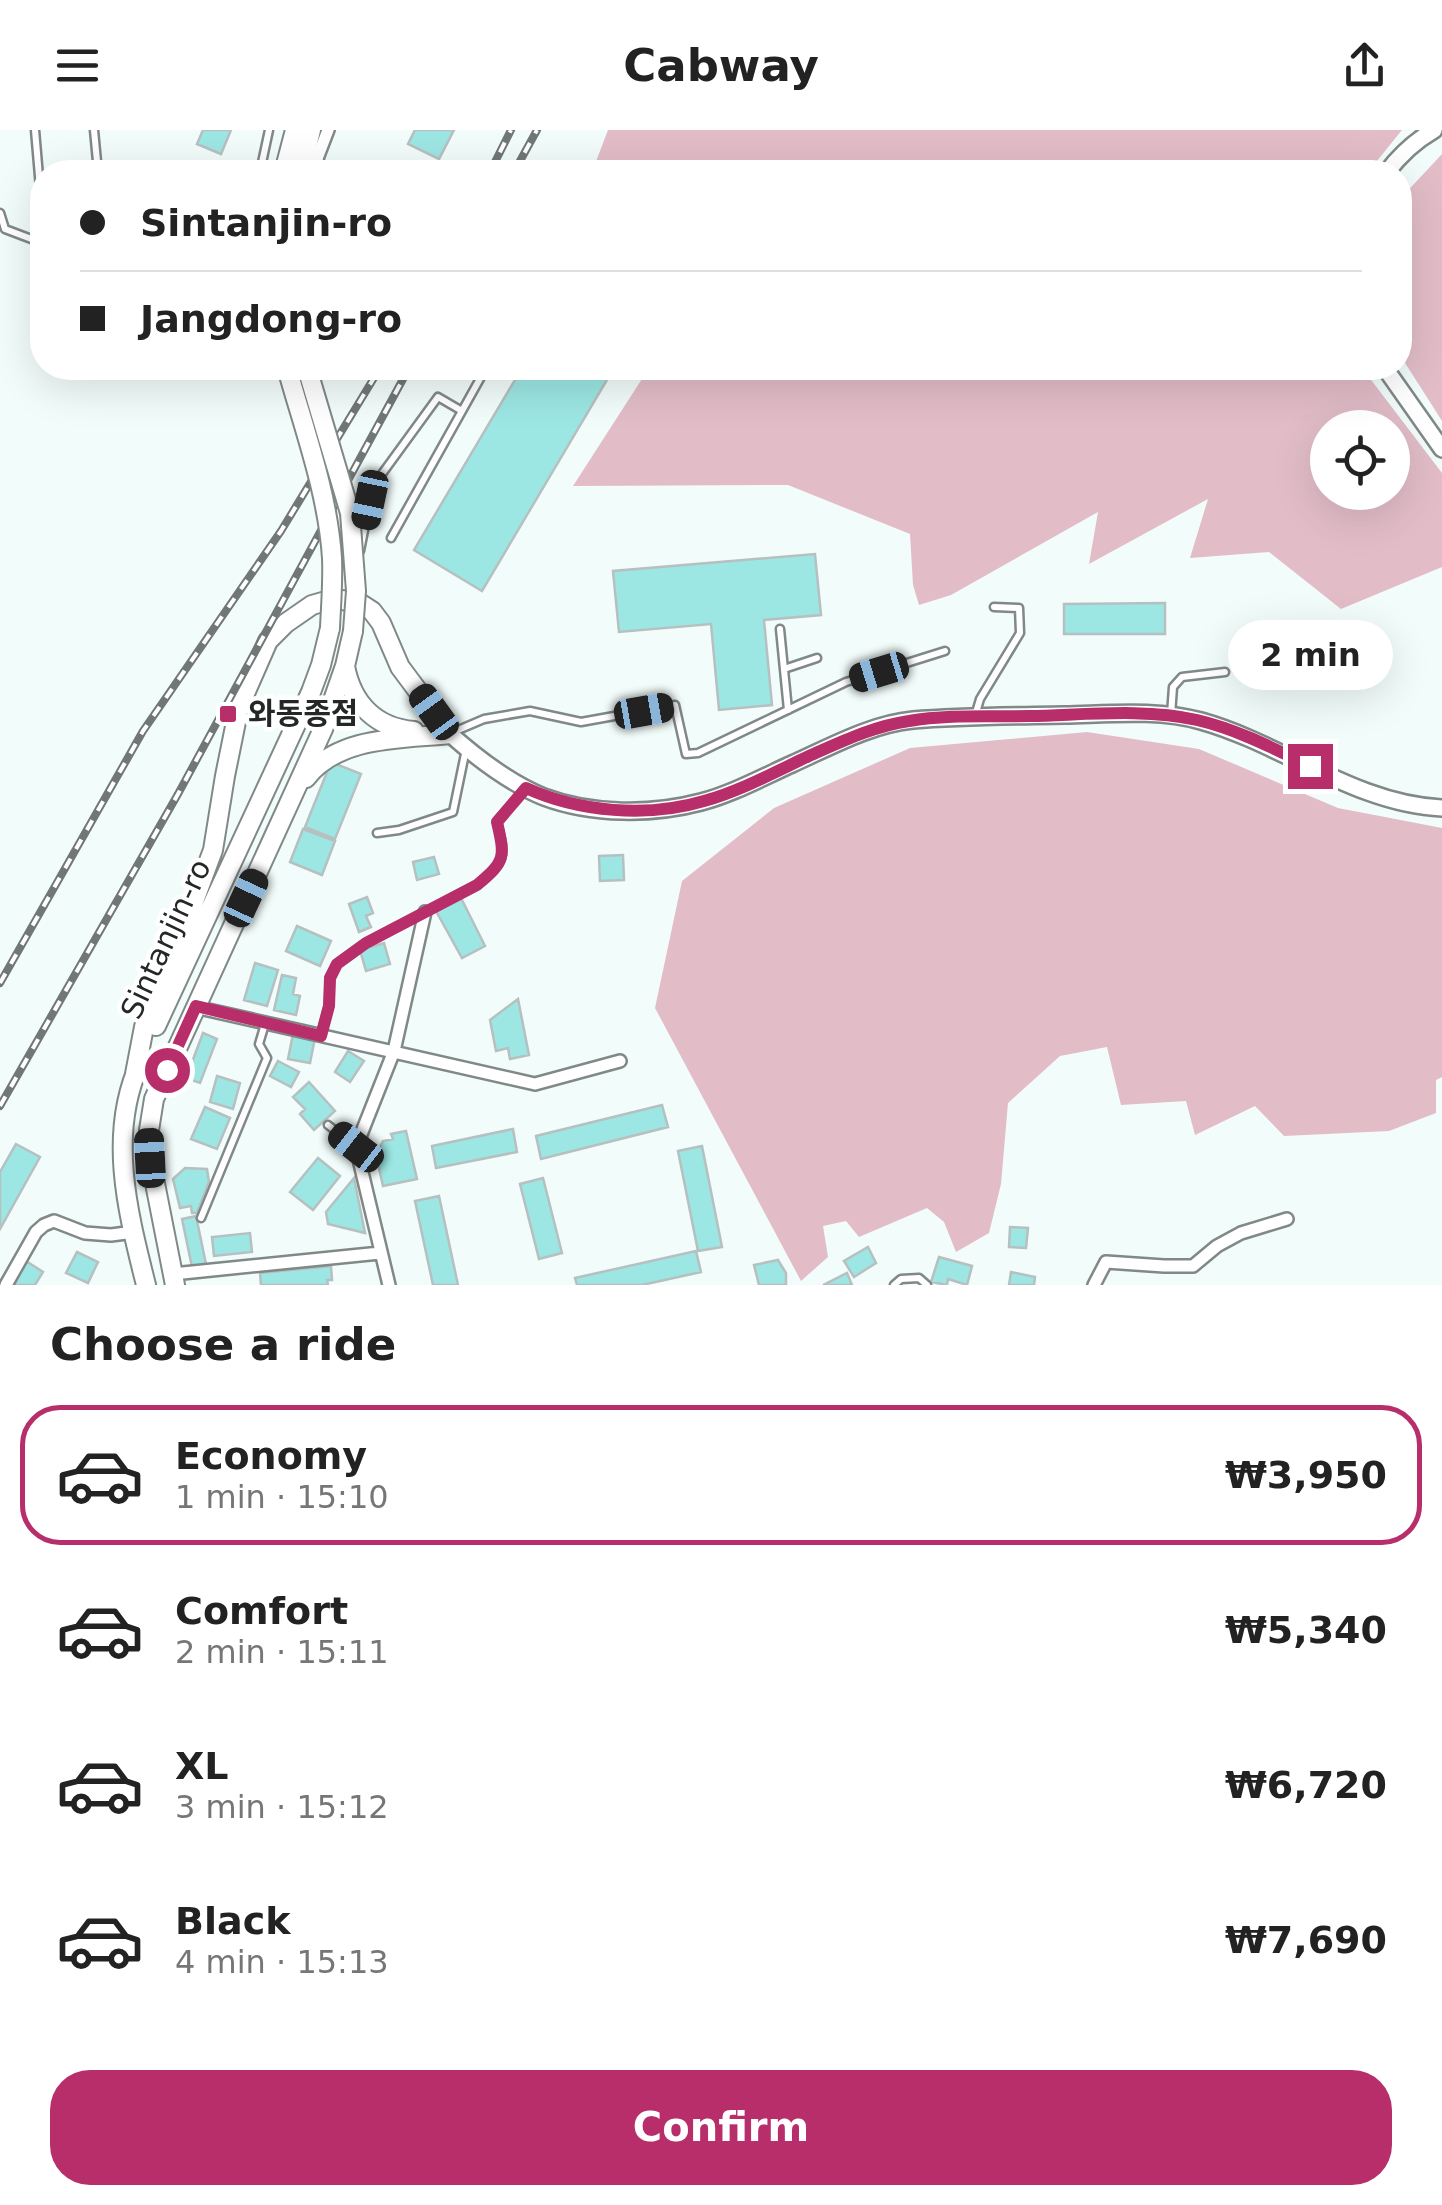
<!DOCTYPE html>
<meta charset="utf-8">
<style>
body{margin:0;font-family:"DejaVu Sans","Noto Sans KR",sans-serif;background:#f6f6f6;color:#222;height:100vh;display:flex;flex-direction:column;font-size:38px;white-space:nowrap}
*{box-sizing:border-box;margin:0}
p{font-size:32px;color:#767676}
.icon{flex:none;width:55px;height:55px;fill:none;stroke:currentColor;stroke-width:2;stroke-linecap:round;stroke-linejoin:round}
.map{position:relative;height:1155px;overflow:hidden}
.drawer{display:flex;flex-direction:column;background:#fff;flex:1}
.drawer>*{flex:none}
.top-card{position:absolute;left:30px;top:30px;width:1382px;height:220px;border-radius:40px;box-shadow:0 10px 40px #0002;display:grid;align-content:center;height:220px;padding:0 50px;background:#fff}
.buttons{position:absolute;left:1310px;top:280px;display:grid;gap:20px}
.buttons a{display:grid;place-items:center;width:100px;height:100px;border-radius:50%;background:#fff;box-shadow:0 10px 40px #0002;font-size:50px}
.end{position:absolute;width:45px;height:45px;margin:-22px;border:12px solid #b72e6b;background:#fff;box-shadow:0 0 0 5px #fff}
.from{border-radius:50%}
.bubble{position:absolute;height:70px;border-radius:35px;background:#fff;box-shadow:0 10px 40px #0002;font-size:32px;font-weight:700;line-height:70px;text-align:center}
.car{position:absolute;width:30px;height:60px;margin:-30px -15px;border-radius:12px;box-shadow:0 0 8px 2px #0007;background:linear-gradient(#222 24%,#8ab4d8 0 40%,#222 0 76%,#8ab4d8 0 86%,#222 0)}
.top-card b{display:flex;align-items:center;gap:35px;height:95px;font-size:38px}
.top-card b+b{border-top:2px solid #e0e0e0}
.top-card i{width:25px;height:25px;background:#222}
ul{padding:0;list-style:none}
li{display:flex;align-items:center;gap:30px;height:140px;margin:0 20px 15px;padding:0 30px;border:5px solid transparent;border-radius:40px}
li div{flex:1}
li b{display:block;font-size:38px}
li em{font-style:normal;font-weight:700}
li.on{border-color:#b72e6b}
li>.icon{width:90px;height:90px;stroke-width:1.5}
h2{padding:0 50px;font-size:45px;line-height:120px}
.action{display:flex;gap:20px;margin-top:auto;padding:20px 50px}
.action a{flex:1;height:115px;border-radius:40px;background:#b72e6b;color:#fff;font-size:40px;font-weight:700;line-height:115px;text-align:center}
header{display:flex;justify-content:space-between;align-items:center;height:130px;padding:0 50px;background:#fff;font-size:45px;font-weight:700}
.map>svg:first-child{display:block}
.green{fill:#e2bdc8;fill-rule:evenodd}
.building{fill:#9ce6e3;stroke:#b7c0c0;stroke-width:2.5}
.lines{fill:none;stroke-linecap:round;stroke-linejoin:round}
.service-casing{stroke:#808988;stroke-width:11}
.minor-casing{stroke:#808988;stroke-width:16}
.tertiary-casing{stroke:#808988;stroke-width:20}
.primary-casing{stroke:#808988;stroke-width:22}
.service{stroke:#fff;stroke-width:6}
.minor{stroke:#fff;stroke-width:11}
.tertiary{stroke:#fff;stroke-width:15}
.primary{stroke:#fff;stroke-width:18}
.rail-casing{stroke:#707776;stroke-width:8}
.rail{stroke:#fff;stroke-width:4;stroke-dasharray:11;stroke-linecap:butt}
.primary-bridge-casing{stroke:#808988;stroke-width:22;stroke-linecap:butt}
.primary-bridge{stroke:#fff;stroke-width:18}
.route{stroke:#b72e6b;stroke-width:12}
.poi-dot{fill:#b72e6b;stroke:#fff;stroke-width:4}
.labels{text-anchor:middle;stroke-width:9;stroke-linejoin:round;paint-order:stroke}
.poi-label{font-size:30px;font-weight:bold;fill:#232726;stroke:#fff;text-anchor:start}
.street-label{font-size:30px;fill:#232726;stroke:#fff}
</style>
<header><svg class="icon" aria-label="menu" viewBox="0 0 24 24"><path d="M4 6h16M4 12h16M4 18h16"/></svg>Cabway<svg class="icon" aria-label="share" viewBox="0 0 24 24"><path d="M12 15V3M7 8l5-5 5 5M5 13v7h14v-7"/></svg></header>
<div class="map">
<svg width="1442" height="1155" viewBox="0 0 1442 1155">
<rect width="100%" height="100%" fill="#f2fcfb"/>
<path class="green" d="M608 0H1402L1368 42H592Z
M1442 24V291L1400 225V69Z
M649 238H1362L1442 343V437L1341 479 1269 422 1190 428 1208 369 1089 434 1098 382 951 465 919 475 913 455 910 404 788 355 573 356ZM1328 298H1392V362H1328Z
M1087 602 1199 619 1338 678 1442 698V947L1436 950V983L1389 1001 1284 1006 1255 976 1195 1005 1186 971 1121 975 1107 917 1060 926 1008 973 1001 1054 989 1103 956 1122 944 1092 927 1078 859 1107 846 1091 823 1096 828 1127 801 1151 655 878 682 751 774 678 910 618Z"/>
<path class="building" d="M203 0H231L221 24 197 14Z
M415 0H454L439 29 408 14Z
M522 238H614L482 461 414 420Z
M815 424 821 485 764 490 772 575 719 580 711 494 619 502 613 441Z
M1165 473V504H1064V474Z
M331 632 361 644 335 709 305 697Z
M303 699 335 711 322 745 290 732Z
M623 725 624 750 600 751 599 726Z
M434 727 439 744 417 750 413 732Z
M367 767 373 783 366 786 371 797 359 802 349 774Z
M461 768 485 816 462 828 436 781Z
M297 796 331 811 320 836 286 821Z
M384 813 390 834 366 841 360 820Z
M255 833 278 840 267 876 244 870Z
M282 845 296 848 293 864 300 866 296 885 274 880Z
M518 869 529 925 510 929 508 918 496 921 490 890Z
M203 903 217 909 200 953 186 948Z
M293 904 315 908 310 933 288 929Z
M348 921 364 931 350 952 335 942Z
M278 931 299 942 291 957 270 946Z
M217 946 240 953 233 979 210 972Z
M309 952 335 981 314 1000 300 984 305 979 293 967Z
M662 975 668 997 541 1029 536 1006Z
M205 977 230 988 217 1019 191 1009Z
M513 999 517 1022 436 1038 432 1016Z
M406 1001 417 1049 383 1056 376 1025 383 1011 393 1009 391 1004Z
M16 1014 40 1027 0 1099V1042Z
M702 1016 722 1117 698 1121 678 1021Z
M318 1028 340 1046 313 1080 290 1062Z
M185 1038 207 1039 209 1052 197 1083H192L191 1076 180 1078 173 1049Z
M354 1048 365 1103 328 1094 326 1082Z
M543 1048 562 1123 539 1129 520 1054Z
M439 1066 458 1155H433L415 1071Z
M196 1086 206 1134 192 1137 182 1089Z
M1010 1097 1028 1098 1026 1118 1009 1117Z
M250 1103 252 1122 214 1126 212 1107Z
M868 1117 876 1133 854 1147 844 1131Z
M696 1121 701 1142 642 1155H577L575 1148Z
M77 1122 98 1132 88 1153 66 1143Z
M939 1127 972 1136 967 1155 948 1149 947 1155 931 1152Z
M778 1130 786 1143V1155H759L754 1135Z
M26 1131 43 1142 35 1155H11Z
M331 1136 332 1150H327L328 1155H261L260 1143Z
M1011 1142 1035 1147 1034 1155H1009Z
M847 1143 852 1155H823Z"/>
<g class="lines">
<defs>
<path id="service" d="M35 0 42 81
M94 0 98 42
M260 42 269 0
M0 83 5 99 42 113
M391 408 462 281
M360 421 370 370 379 348 438 267 462 281 486 238
M780 499 788 580
M784 539 817 528
M1171 585 1173 557 1182 547 1225 542
M975 586 980 569 1020 503 1019 478 994 477
M451 603 484 589 530 581 581 592 675 575 686 624 698 623 846 552 945 521
M377 703 399 700 453 682 466 619
M321 905 329 875 330 847 337 834 366 813 477 755C506 731 506 728 497 692L525 659
M328 995 355 1016
M201 1088 267 928 259 914 265 894
M894 1155 901 1149 919 1148 927 1155"/>
<path id="minor" d="M314 42 318 26 328 0
M195 877 535 954 620 931
M173 1144 380 1123
M6 1155 36 1102 44 1095 54 1091 85 1103 111 1105 134 1102
M389 1155 356 1017 394 921 425 782
M1094 1155 1106 1132 1164 1136H1193L1217 1116 1241 1103 1287 1089"/>
<path id="tertiary" d="M1387 42C1400 25 1415 11 1434 0
M1385 238 1442 319
M450 604C477 628 509 653 544 667 592 685 652 685 701 672 732 664 763 647 792 634 830 617 871 594 913 590 963 586 1014 586 1065 585 1109 584 1158 579 1201 591 1283 614 1355 674 1442 678"/>
<path id="primary" d="M284 42 295 0
M301 42 311 0
M345 536C352 574 376 598 414 601
M306 648C338 606 401 609 450 604
M156 896 311 562 321 535 330 498
M140 933C107 1004 128 1083 146 1155
M135 944 144 897 181 806 213 720 225 646 239 577 268 511 286 493 312 475 333 469 358 472 372 481 381 493 400 537 450 604
M175 1155 150 1028 149 1000 154 969 323 599 345 536 353 501"/>
</defs>
<use href="#service" class="service-casing"/>
<use href="#minor" class="minor-casing"/>
<use href="#tertiary" class="tertiary-casing"/>
<use href="#primary" class="primary-casing"/>
<use href="#service" class="service"/>
<use href="#minor" class="minor"/>
<use href="#tertiary" class="tertiary"/>
<use href="#primary" class="primary"/>
<defs>
<path id="rail" d="M490 42 511 0
M514 42 537 0
M0 853 143 601 281 401 380 238
M0 976 178 664 409 238"/>
</defs>
<use href="#rail" class="rail-casing"/>
<use href="#rail" class="rail"/>
<defs>
<path id="primary-bridge" d="M287 238C304 299 328 364 332 428 333 452 331 475 330 498
M307 238 350 383 356 461 353 501"/>
</defs>
<use href="#primary-bridge" class="primary-bridge-casing"/>
<use href="#primary-bridge" class="primary-bridge"/>
</g>
<g class="lines">
<path class="route" d="M167 940 196 876 321 906 329 876 330 848 337 834 366 813 477 755C506 731 505 727 497 692L526 658C579 682 647 688 704 671 740 661 775 642 809 626 841 612 874 596 909 591 948 584 991 587 1030 586 1083 585 1145 578 1197 590 1236 599 1273 618 1310 636"/>
</g>
<rect class="poi-dot" x="218" y="574" width="20" height="20" rx="5"/>
<g class="labels">
<g class="poi-label">
<text x="248" y="594">와동종점</text>
</g>
<g class="street-label">
<text transform="translate(166 809) rotate(-65)" y="10">Sintanjin-ro</text>
</g>
</g>
</svg>
<div class="buttons">
<a><svg class="icon" aria-label="locate" viewBox="0 0 24 24"><circle cx="12" cy="12" r="6"/><path d="M12 2v4M12 18v4M2 12h4M18 12h4"/></svg></a>
</div>
<i class="end from" style="left:167px;top:940px"></i>
<i class="end" style="left:1310px;top:636px"></i>
<div class="bubble" style="left:1228px;top:490px;width:165px">2 min</div>
<i class="car" style="left:370px;top:370px;rotate:192deg"></i>
<i class="car" style="left:879px;top:542px;rotate:253deg"></i>
<i class="car" style="left:644px;top:581px;rotate:80deg"></i>
<i class="car" style="left:434px;top:582px;rotate:324deg"></i>
<i class="car" style="left:246px;top:768px;rotate:25deg"></i>
<i class="car" style="left:356px;top:1017px;rotate:308deg"></i>
<i class="car" style="left:150px;top:1028px;rotate:357deg"></i>
<div class="top-card">
<b><i class="from"></i>Sintanjin-ro</b>
<b><i></i>Jangdong-ro</b>
</div>
</div>
<section class="drawer">
<h2>Choose a ride</h2>
<ul>
<li class="on"><svg class="icon" aria-label="car" viewBox="0 0 24 24"><path d="M5 17H2v-5l4-1 3-4h7l3 4 3 1v5h-3M9 17h6M6 11h13"/><circle cx="7" cy="17" r="2"/><circle cx="17" cy="17" r="2"/></svg><div><b>Economy</b><p>1 min · 15:10</p></div><em>₩3,950</em></li>
<li><svg class="icon" aria-label="car" viewBox="0 0 24 24"><path d="M5 17H2v-5l4-1 3-4h7l3 4 3 1v5h-3M9 17h6M6 11h13"/><circle cx="7" cy="17" r="2"/><circle cx="17" cy="17" r="2"/></svg><div><b>Comfort</b><p>2 min · 15:11</p></div><em>₩5,340</em></li>
<li><svg class="icon" aria-label="car" viewBox="0 0 24 24"><path d="M5 17H2v-5l4-1 3-4h7l3 4 3 1v5h-3M9 17h6M6 11h13"/><circle cx="7" cy="17" r="2"/><circle cx="17" cy="17" r="2"/></svg><div><b>XL</b><p>3 min · 15:12</p></div><em>₩6,720</em></li>
<li><svg class="icon" aria-label="car" viewBox="0 0 24 24"><path d="M5 17H2v-5l4-1 3-4h7l3 4 3 1v5h-3M9 17h6M6 11h13"/><circle cx="7" cy="17" r="2"/><circle cx="17" cy="17" r="2"/></svg><div><b>Black</b><p>4 min · 15:13</p></div><em>₩7,690</em></li>
</ul>
<div class="action"><a>Confirm</a></div>
</section>
